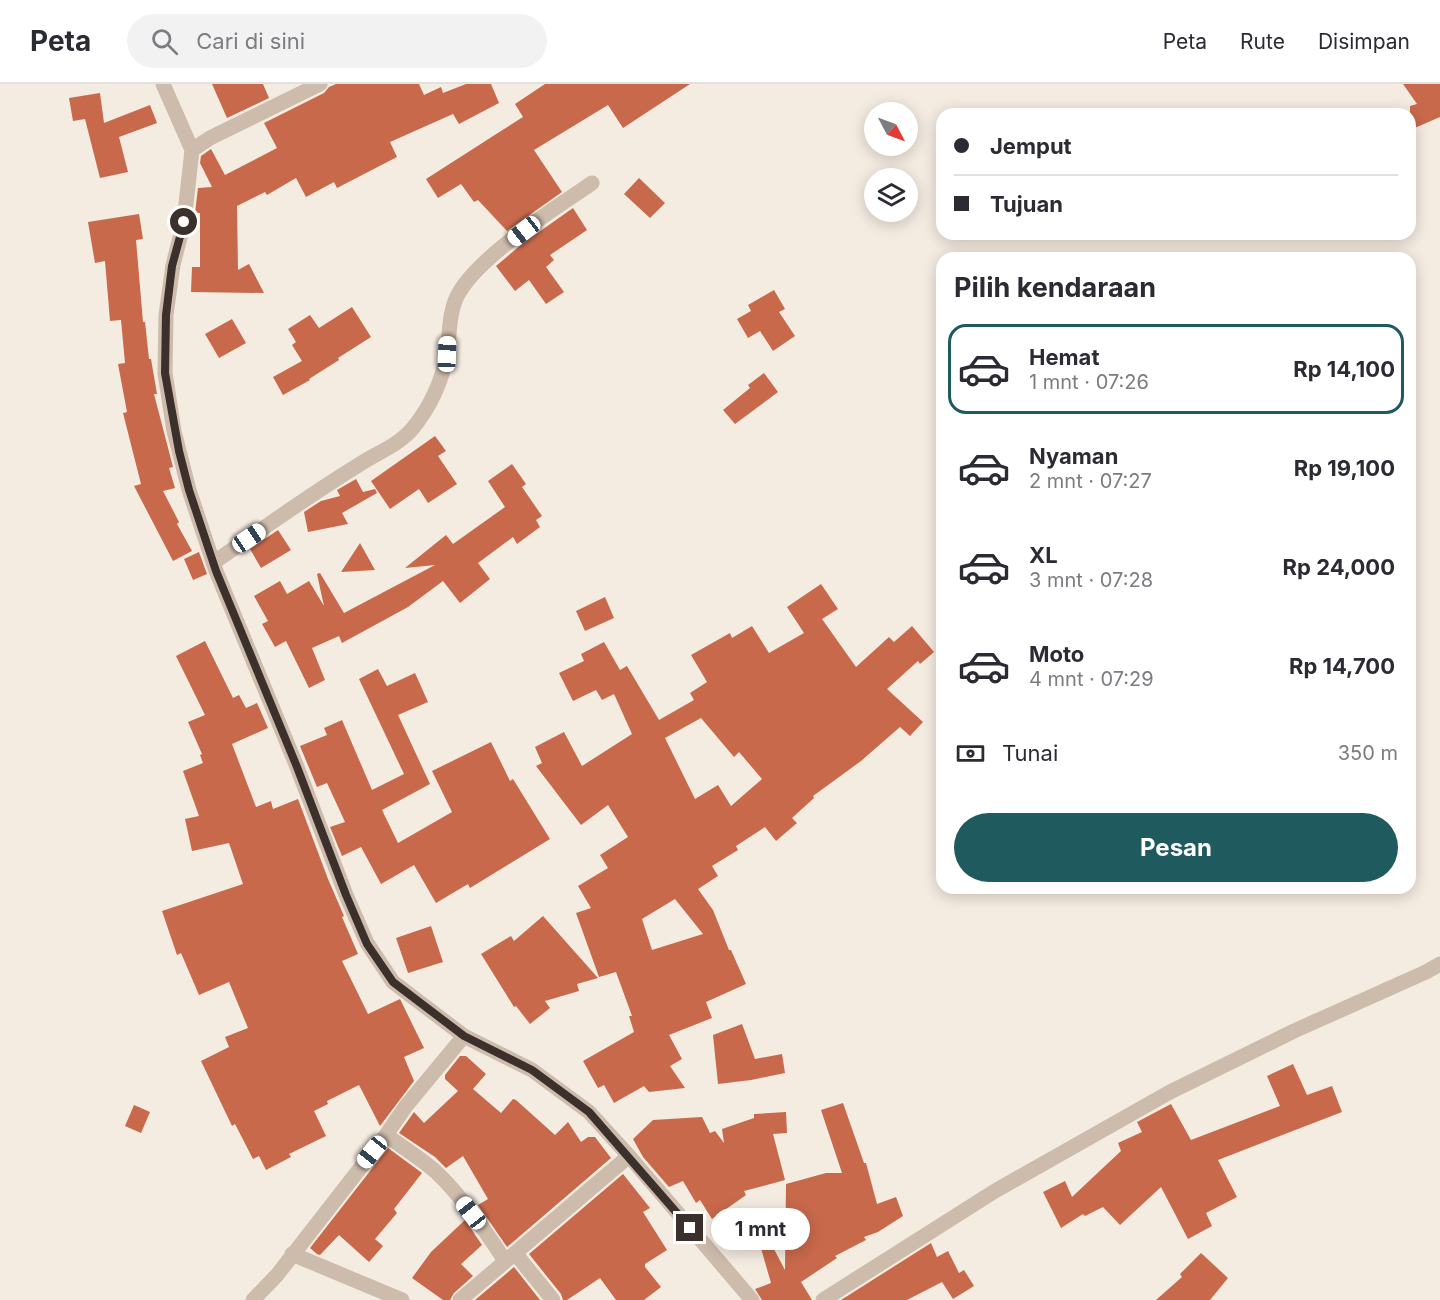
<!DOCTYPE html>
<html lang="id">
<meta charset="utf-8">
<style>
body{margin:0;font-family:Inter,sans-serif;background:#f2f2f3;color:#2b2b33;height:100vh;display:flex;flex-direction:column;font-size:22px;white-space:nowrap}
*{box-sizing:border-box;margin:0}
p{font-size:20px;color:#7c7c81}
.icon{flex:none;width:33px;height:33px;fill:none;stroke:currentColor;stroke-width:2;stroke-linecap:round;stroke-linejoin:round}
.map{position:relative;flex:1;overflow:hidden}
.side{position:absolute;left:936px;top:168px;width:480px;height:642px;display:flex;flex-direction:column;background:#fff;border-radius:18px;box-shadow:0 3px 15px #0003}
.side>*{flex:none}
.guide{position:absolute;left:936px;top:24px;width:480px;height:132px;border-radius:18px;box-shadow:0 3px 15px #0003;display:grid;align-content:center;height:132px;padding:0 18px;background:#fff}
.needle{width:39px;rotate:131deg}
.controls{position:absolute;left:864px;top:18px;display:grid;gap:12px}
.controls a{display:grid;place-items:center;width:54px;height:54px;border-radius:50%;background:#fff;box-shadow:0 3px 15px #0003;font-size:30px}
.end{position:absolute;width:27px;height:27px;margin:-14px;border:8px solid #3b302b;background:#fff;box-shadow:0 0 0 3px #fff}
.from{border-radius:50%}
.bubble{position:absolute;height:42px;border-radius:21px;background:#fff;box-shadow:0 3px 15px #0003;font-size:20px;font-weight:700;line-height:42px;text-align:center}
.car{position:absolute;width:18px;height:36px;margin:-18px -9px;border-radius:8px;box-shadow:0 0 4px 2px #0007;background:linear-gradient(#fff 24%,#345 0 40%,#fff 0 76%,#345 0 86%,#fff 0)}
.guide b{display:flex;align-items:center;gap:21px;height:57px;font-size:22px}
.guide b+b{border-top:2px solid #e1e1e2}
.guide i{width:15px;height:15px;background:#2b2b33}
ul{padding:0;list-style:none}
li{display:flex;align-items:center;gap:18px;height:90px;margin:0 12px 9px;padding:0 6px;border:3px solid transparent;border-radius:18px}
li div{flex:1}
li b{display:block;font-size:22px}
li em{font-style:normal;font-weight:700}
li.current{border-color:#1f5a5e}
li>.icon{width:54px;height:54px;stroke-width:1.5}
h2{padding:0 18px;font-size:27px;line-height:72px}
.pay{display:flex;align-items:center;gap:15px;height:66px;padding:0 18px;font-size:22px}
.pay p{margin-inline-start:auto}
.action{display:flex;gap:12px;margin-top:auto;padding:12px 18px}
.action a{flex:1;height:69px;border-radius:36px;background:#1f5a5e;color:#fff;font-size:24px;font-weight:700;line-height:69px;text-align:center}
header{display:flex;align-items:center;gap:36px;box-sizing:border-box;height:84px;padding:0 30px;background:#fff;border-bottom:2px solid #e1e1e2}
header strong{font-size:28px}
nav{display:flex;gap:33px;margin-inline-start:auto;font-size:21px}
.search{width:420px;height:54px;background:#f2f2f3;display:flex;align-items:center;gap:15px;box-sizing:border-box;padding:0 21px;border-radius:33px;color:#7c7c81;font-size:22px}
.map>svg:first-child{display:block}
.building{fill:#c8694b;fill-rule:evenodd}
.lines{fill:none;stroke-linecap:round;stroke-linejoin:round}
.minor{stroke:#cdbbac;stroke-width:15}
.route{stroke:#3b302b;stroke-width:8}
</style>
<header>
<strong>Peta</strong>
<div class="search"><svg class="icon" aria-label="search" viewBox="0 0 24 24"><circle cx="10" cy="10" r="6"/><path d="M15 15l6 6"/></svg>Cari di sini</div>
<nav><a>Peta</a><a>Rute</a><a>Disimpan</a></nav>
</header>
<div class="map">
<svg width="1440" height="1216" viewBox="0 0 1440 1216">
<rect width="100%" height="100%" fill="#f4ebe1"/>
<path class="building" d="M212 0H263L269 14 227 34Z
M336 0H419L424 11 441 3 443 9 466 0H491L499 19 459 40 453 30 390 58 397 73 337 104 334 98 306 113 296 94 267 111 265 108 237 122 238 186 249 180 264 209 191 208 192 183H200V129H195L198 104 212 103 200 79 201 72 211 65 225 91 277 64 264 39 324 9 329 3Z
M545 0H690L623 44 608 21 534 66 562 108 507 147 478 116 474 118 461 100 438 114 426 95 523 33 515 20Z
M1403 0H1440V33L1410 46V22L1417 20Z
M100 9 104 39 150 21 157 39 119 53 128 88 100 94 85 35 73 37 69 14Z
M639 94 665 119 650 134 624 110Z
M573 124 587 146 550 171 554 176 546 183 564 208 546 220 529 196 515 207 496 182 522 160Z
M139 130 143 155 136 156 143 238H145L149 275H151L157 310H154L173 383 169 384 175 404 163 407 179 438 177 440 192 467 173 477 134 402 141 400 123 329 127 328 118 280 125 279 121 236 110 237 105 177 95 179 88 138Z
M774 206 785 225 779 228 795 252 773 267 760 247 748 254 737 235 751 227 748 221Z
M352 223 371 253 338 274 339 276 309 295 310 296 283 311 273 293 302 277 292 261 296 258 288 245 310 231 319 244Z
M232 235 246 259 219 274 205 250Z
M764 289 778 308 735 340 723 326 750 304 748 301Z
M435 352 446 367 438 372 457 400 428 419 419 405 390 425 371 397Z
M512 380 526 400 522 403 542 432 536 436 540 443 517 460 513 453 478 479 490 495 460 519 443 497 408 523 342 559 339 552 312 564 325 596 309 604 286 557 275 563 262 540 268 537 254 512 280 497 287 510 309 497 324 522 317 490 320 489 344 529 435 481 405 484 446 451 453 460 505 423 488 397Z
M356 395 363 408 375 405 377 409 342 429 348 440 308 448 304 428 321 417 340 412 337 406Z
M278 446 291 466 261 484 250 465Z
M360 459 375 486 341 488Z
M199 468 207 490 193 496 184 475Z
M821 500 838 525 822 535 856 583 889 553 894 558 912 542 934 568 920 580 918 577 887 605 923 638 910 652 900 643 861 677 813 712 814 714 792 734 797 739 776 757 765 743 736 762 738 766 712 782 718 792 698 805 713 826 729 866H731L746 900 706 918 712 934 669 951 682 975 670 982 685 1004 649 1008 644 1002 614 1019 604 1001 598 1004 583 977 634 948 629 932H632L616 888 599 893 576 829 591 824 578 802 608 784 600 771 628 753 608 721 581 741 536 682 542 679 535 663 564 648 582 682 632 650 614 610 602 616 596 606 573 617 559 589 584 577 581 570 604 558 620 586 627 582 659 636 694 616 690 609 707 598 691 571 730 549 732 554 752 542 769 569 804 549 787 523ZM701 634 734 673 739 668 762 695 731 722 718 701 695 715 665 654ZM675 815 703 850 652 866 642 835Z
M605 513 614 534 585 547 576 527Z
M205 557 233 614 239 611 246 624 257 619 268 644 232 660 256 723 271 717 273 725 298 715 328 795 344 832 342 833 358 870 342 877 368 930 400 915 424 964 404 973 414 997 380 1042 359 1001 327 1017 328 1020 314 1027 326 1052 289 1070 291 1073 266 1086 259 1072 253 1075 235 1040 232 1042 201 977 229 963 225 953 248 944 229 898 199 911 181 869 177 871 162 827 243 800 229 759 192 767 185 735 199 732 183 687 203 679 200 671 202 670 188 638 205 631 176 572Z
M378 585 387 602 415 589 428 618 398 631 430 700 382 726 398 759 452 728 432 687 491 658 510 697 513 695 550 755 470 804 468 800 436 819 414 781 381 800 361 763 342 772 330 743 345 738 327 699 317 703 300 662 327 651 324 644 342 636 372 706 404 690 359 595Z
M543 832 598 894 577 900 579 907 545 917 550 924 530 940 516 922 514 923 481 870 511 852 514 857Z
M431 842 443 878 408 889 396 854Z
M742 940 755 975 782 970 785 989 751 996 718 1000 713 951Z
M460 972H466L486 990 473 1005 501 1029 513 1015 516 1016 555 1051 568 1038 581 1058 588 1053H595L611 1074 507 1163 478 1121 488 1115 463 1072 446 1084 435 1073 399 1049 414 1028 424 1039 458 1007 445 995V991Z
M1293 980 1307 1011 1332 1002 1342 1028 1218 1076 1237 1113 1206 1129 1212 1142 1188 1155 1161 1103 1120 1141 1103 1123 1085 1132 1083 1130 1061 1144 1043 1108 1065 1097 1072 1113 1121 1067 1118 1059 1142 1048 1137 1038 1171 1020 1191 1056 1280 1022 1267 992Z
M843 1019 864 1079H866L877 1120 896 1113 903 1132 878 1148 864 1153 866 1156 835 1172 837 1174 801 1198 812 1216H762L755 1205 771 1199 758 1154 766 1150 785 1186 786 1100 826 1089H842L821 1026Z
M134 1021 150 1028 141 1049 125 1042Z
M786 1028 787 1049 773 1050 785 1096 744 1107 746 1111 712 1135 700 1116 696 1119 683 1097 669 1103 643 1073 633 1055 653 1036 702 1033 710 1049 715 1047 724 1059 722 1045 754 1034V1030Z
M388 1064 422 1089 394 1125 397 1129 375 1155 383 1162 369 1178 339 1151 320 1171 317 1170 310 1164Z
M623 1090 650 1124 643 1128 667 1166 645 1180V1183L661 1203 644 1216H616L600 1194 567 1216H563L561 1210 529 1170Z
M465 1136 482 1161 461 1180 473 1192 454 1209 450 1216H443L412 1194 431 1168Z
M931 1159 937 1173 948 1167 959 1189 964 1186 974 1202 953 1215 942 1198 907 1216H841Z
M1201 1169 1228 1194 1210 1216H1156L1182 1193 1180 1190Z
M514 1183 540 1216H475Z"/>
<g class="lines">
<path class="minor" d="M163 0 192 66 184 138 173 181 166 231 165 289 174 347 189 406 216 487 297 683 346 811 367 859 393 898 464 952 532 986 589 1028 629 1072 752 1216
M192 66 210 54 320 0
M213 479C261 446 308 412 357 382 376 369 398 362 413 344 430 323 442 297 447 270 450 252 448 235 455 217 470 177 556 124 592 99
M386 1051C402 1063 420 1074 435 1087 460 1110 487 1149 505 1177
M515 1169 553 1216
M292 1170 402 1216
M253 1216 277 1191 386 1051 406 1022 464 952
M460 1216 629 1072
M823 1216 995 1107 1170 1008 1294 947 1426 888 1440 880"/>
</g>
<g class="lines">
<path class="route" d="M184 138 172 182 166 231 165 289 179 367 189 406 216 487 297 683 346 811 367 860 393 898 464 952 532 986 589 1028 690 1144"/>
</g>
</svg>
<div class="controls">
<a><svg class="needle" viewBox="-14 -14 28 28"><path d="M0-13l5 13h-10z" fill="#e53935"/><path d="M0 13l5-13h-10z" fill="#7c7c81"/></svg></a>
<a><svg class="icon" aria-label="layers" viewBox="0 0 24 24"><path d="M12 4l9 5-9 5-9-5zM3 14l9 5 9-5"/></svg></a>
</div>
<i class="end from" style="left:184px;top:138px"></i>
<i class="end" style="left:690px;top:1144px"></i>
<div class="bubble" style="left:711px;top:1124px;width:99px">1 mnt</div>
<i class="car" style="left:524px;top:147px;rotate:232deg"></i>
<i class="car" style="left:447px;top:270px;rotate:2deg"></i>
<i class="car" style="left:249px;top:454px;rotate:56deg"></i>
<i class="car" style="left:372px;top:1068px;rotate:219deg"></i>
<i class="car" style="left:471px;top:1129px;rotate:322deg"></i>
<div class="guide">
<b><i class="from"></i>Jemput</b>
<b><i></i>Tujuan</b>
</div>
<section class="side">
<h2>Pilih kendaraan</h2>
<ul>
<li class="current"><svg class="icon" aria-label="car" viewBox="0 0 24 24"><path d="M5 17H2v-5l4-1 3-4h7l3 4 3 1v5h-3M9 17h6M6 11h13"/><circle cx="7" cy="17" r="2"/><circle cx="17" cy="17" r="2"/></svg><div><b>Hemat</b><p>1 mnt · 07:26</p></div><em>Rp 14,100</em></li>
<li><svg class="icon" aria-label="car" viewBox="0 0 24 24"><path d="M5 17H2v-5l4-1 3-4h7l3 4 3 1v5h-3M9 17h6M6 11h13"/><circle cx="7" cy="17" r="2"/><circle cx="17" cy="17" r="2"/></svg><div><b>Nyaman</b><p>2 mnt · 07:27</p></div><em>Rp 19,100</em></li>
<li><svg class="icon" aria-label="car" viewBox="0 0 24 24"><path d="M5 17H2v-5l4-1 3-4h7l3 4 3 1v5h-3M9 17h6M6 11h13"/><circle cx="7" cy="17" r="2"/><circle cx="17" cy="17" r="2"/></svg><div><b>XL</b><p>3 mnt · 07:28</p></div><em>Rp 24,000</em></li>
<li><svg class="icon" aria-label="car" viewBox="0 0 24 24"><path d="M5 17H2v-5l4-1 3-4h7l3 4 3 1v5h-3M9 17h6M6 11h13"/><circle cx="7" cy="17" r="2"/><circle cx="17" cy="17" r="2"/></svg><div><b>Moto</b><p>4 mnt · 07:29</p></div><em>Rp 14,700</em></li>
</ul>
<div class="pay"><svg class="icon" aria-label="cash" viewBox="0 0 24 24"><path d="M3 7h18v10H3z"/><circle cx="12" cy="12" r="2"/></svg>Tunai<p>350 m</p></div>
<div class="action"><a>Pesan</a></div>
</section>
</div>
